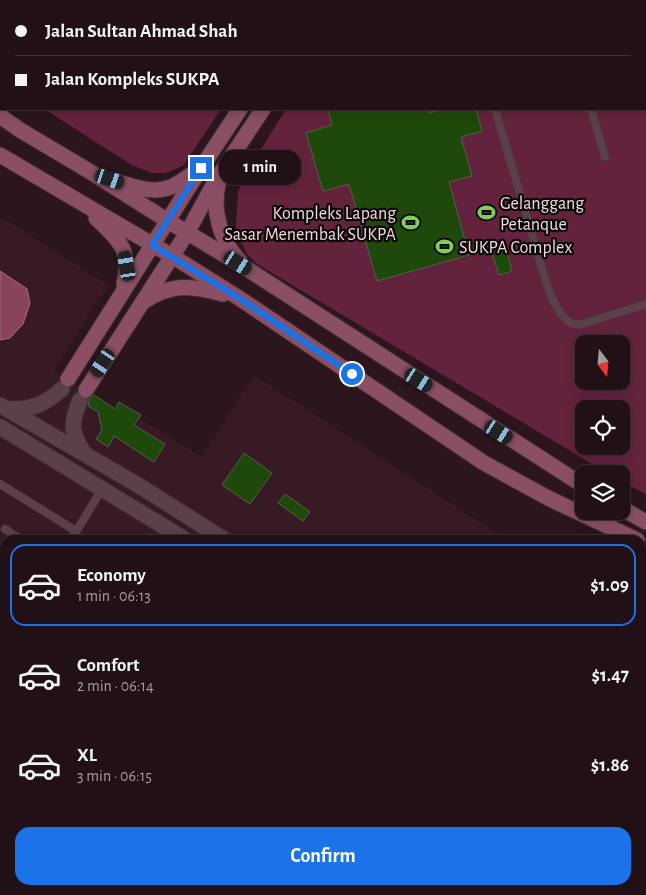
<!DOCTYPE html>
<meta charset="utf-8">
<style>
body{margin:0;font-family:"Alegreya Sans",sans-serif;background:#29191f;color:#f1f3f6;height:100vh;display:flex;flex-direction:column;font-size:19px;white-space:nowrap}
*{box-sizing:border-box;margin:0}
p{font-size:16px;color:#a29da1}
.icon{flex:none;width:28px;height:28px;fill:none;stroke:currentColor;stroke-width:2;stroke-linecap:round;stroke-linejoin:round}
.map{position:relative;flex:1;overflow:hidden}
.panel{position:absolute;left:0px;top:535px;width:646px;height:360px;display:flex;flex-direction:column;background:#211016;border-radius:15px 15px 0 0;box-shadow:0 2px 12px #0003,0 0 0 1px #3e3035}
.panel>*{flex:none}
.top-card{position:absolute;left:0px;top:0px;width:646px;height:110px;box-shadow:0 2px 12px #0003,0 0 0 1px #3e3035;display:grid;align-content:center;height:110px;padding:0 15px;background:#211016}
.needle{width:32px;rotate:164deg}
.controls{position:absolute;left:575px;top:335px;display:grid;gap:10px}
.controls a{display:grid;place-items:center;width:55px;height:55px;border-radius:10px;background:#211016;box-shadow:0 2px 12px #0003,0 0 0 1px #3e3035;font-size:25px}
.end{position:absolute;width:22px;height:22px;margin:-11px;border:6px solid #1a73e8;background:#fff;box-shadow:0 0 0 2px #fff}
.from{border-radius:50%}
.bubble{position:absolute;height:35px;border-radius:15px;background:#211016;box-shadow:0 2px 12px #0003,0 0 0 1px #3e3035;font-size:16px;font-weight:700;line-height:35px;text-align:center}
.car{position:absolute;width:15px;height:30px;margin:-15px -8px;border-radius:6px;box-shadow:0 0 4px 1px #0007;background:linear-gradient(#222 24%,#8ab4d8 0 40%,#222 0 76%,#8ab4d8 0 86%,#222 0)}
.top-card b{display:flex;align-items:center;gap:18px;height:48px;font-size:19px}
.top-card b+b{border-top:1px solid #3e3035}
.top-card i{width:12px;height:12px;background:#f1f3f6}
ul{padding:9px 0 0;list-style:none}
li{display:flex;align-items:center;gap:15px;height:82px;margin:0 10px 8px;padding:0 5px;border:2px solid transparent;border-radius:15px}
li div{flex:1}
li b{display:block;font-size:19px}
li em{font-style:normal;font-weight:700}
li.active{border-color:#1a73e8}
li>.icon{width:45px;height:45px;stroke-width:1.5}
.cta{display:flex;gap:10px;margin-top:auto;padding:10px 15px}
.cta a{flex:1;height:58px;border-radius:15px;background:#1a73e8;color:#fff;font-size:20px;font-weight:700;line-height:58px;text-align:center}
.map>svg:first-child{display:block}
.built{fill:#381a25}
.green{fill:#64233d;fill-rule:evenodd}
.water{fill:#89445d;stroke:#a77184}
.building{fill:#1f480b;stroke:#51614b}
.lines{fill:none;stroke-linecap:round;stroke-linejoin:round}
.lane-casing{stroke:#433237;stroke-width:9}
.street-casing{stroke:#433237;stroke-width:17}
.secondary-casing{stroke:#433237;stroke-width:17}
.lane{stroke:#5c4049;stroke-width:8}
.street{stroke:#5c4049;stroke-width:15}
.secondary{stroke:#8a4f64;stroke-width:15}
.route{stroke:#1a73e8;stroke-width:6}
.labels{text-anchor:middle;stroke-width:4.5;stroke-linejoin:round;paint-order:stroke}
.poi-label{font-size:18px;fill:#ecdbe0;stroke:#0e0507;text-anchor:start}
</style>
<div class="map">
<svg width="646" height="895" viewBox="0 0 646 895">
<rect width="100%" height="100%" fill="#2c151d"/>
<path class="built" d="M0 216 108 285 54 370 105 403 113 411 119 402 141 415 139 418 202 457 254 375 507 540H5V890H641V619L646 621V895H0Z"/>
<path class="green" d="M0 0H292L291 1H1V82L0 81Z
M353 0H646V494L621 481V474H609L257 264 247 254 240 240 236 227 238 191 247 172 286 109H645V1H352ZM584 344H621V381H584ZM584 409H621V446H584Z
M44 109H221L183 166 166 173H152L132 165Z"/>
<path class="water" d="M0 271 27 289 30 303 23 324 10 338 0 340Z"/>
<path class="building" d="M328 109H427L429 113 443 109H476L482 131 461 137 472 176 449 182 469 255 377 281 349 184 323 191 306 133 332 125Z
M505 246 512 271 499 275 491 250Z
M94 395 115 409 119 402 141 415 134 425 165 444 154 462 114 436 108 447 96 439 102 430 98 412 88 406 89 399Z
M244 453 272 473 250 504 222 485Z
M285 494 310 512 303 521 278 503Z"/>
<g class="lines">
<defs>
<path id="lane" d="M501 0 503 1
M532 0 534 1
M546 1 547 0
M645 10H646
M645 28 646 27
M495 109 547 285C551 297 561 321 574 324 577 325 579 324 582 324L646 304
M591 109 605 157
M0 484 76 531
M5 529 21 540
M71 540 102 489
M0 656 5 647
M0 739 5 731
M0 811 5 814
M280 890 282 895"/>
<path id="street" d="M80 400C71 424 70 429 83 452
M0 405 138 485 225 540
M9 409C32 410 45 404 62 389
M0 427 186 540
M526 890 527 895"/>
<path id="secondary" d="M311 1 312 0
M334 1 335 0
M0 116 20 130 89 171 168 221 238 263 584 486
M0 155 172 256 239 298 484 463 550 499 637 540
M116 181C134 187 152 194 171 187 180 183 187 177 195 172
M219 181C211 208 220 241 240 261
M96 218C119 240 132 250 124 284
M143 302C171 283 191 285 223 294
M68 379 201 168 240 109
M86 390 187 233 216 180 263 109
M621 508 646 522"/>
</defs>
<use href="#lane" class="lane-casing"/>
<use href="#street" class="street-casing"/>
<use href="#secondary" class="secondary-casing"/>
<use href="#lane" class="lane"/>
<use href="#street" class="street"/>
<use href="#secondary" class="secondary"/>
</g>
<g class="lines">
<path class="route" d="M201 168 152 245 239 298 352 374"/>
</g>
<defs>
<symbol id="stadium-bare" viewBox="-9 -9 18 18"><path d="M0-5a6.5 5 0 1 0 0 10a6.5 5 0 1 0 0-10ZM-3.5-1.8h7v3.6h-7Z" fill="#7bd156" stroke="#0e0507" stroke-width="2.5" paint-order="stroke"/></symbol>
</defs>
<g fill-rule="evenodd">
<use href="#stadium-bare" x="474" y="200" width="25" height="25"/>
<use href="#stadium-bare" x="398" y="210" width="25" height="25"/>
<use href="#stadium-bare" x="432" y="234" width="25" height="25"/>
</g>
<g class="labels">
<g class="poi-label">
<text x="500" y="209">Gelanggang<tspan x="500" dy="21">Petanque</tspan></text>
<text x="396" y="219" text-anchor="end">Kompleks Lapang<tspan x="396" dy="21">Sasar Menembak SUKPA</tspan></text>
<text x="459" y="253">SUKPA Complex</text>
</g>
</g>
</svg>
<div class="controls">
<a><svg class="needle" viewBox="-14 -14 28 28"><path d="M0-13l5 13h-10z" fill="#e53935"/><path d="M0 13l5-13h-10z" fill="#a29da1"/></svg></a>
<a><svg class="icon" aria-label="locate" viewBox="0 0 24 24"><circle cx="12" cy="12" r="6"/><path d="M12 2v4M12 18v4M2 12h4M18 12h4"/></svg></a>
<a><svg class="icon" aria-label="layers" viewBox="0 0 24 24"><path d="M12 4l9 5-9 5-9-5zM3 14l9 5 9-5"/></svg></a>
</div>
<i class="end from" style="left:352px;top:374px"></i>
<i class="end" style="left:201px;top:168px"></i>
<div class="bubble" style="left:219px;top:150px;width:82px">1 min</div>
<i class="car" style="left:110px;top:179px;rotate:109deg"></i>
<i class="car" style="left:238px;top:263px;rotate:123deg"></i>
<i class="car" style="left:127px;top:266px;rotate:350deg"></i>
<i class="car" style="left:103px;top:363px;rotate:213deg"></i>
<i class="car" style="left:419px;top:380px;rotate:122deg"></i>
<i class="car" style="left:499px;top:432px;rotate:122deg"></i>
<div class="top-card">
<b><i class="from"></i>Jalan Sultan Ahmad Shah</b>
<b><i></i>Jalan Kompleks SUKPA</b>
</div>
<section class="panel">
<ul>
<li class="active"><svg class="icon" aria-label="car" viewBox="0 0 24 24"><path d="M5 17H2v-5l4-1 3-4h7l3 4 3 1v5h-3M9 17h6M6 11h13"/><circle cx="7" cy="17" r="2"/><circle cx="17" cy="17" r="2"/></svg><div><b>Economy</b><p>1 min · 06:13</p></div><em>$1.09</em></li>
<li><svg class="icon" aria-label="car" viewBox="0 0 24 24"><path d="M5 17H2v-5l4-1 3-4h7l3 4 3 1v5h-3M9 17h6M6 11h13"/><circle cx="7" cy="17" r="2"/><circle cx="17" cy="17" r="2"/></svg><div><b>Comfort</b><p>2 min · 06:14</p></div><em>$1.47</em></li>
<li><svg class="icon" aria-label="car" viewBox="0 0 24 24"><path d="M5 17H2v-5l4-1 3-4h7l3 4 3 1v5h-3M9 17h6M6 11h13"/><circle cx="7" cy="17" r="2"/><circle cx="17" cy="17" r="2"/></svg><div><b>XL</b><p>3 min · 06:15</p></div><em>$1.86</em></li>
</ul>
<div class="cta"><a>Confirm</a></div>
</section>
</div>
